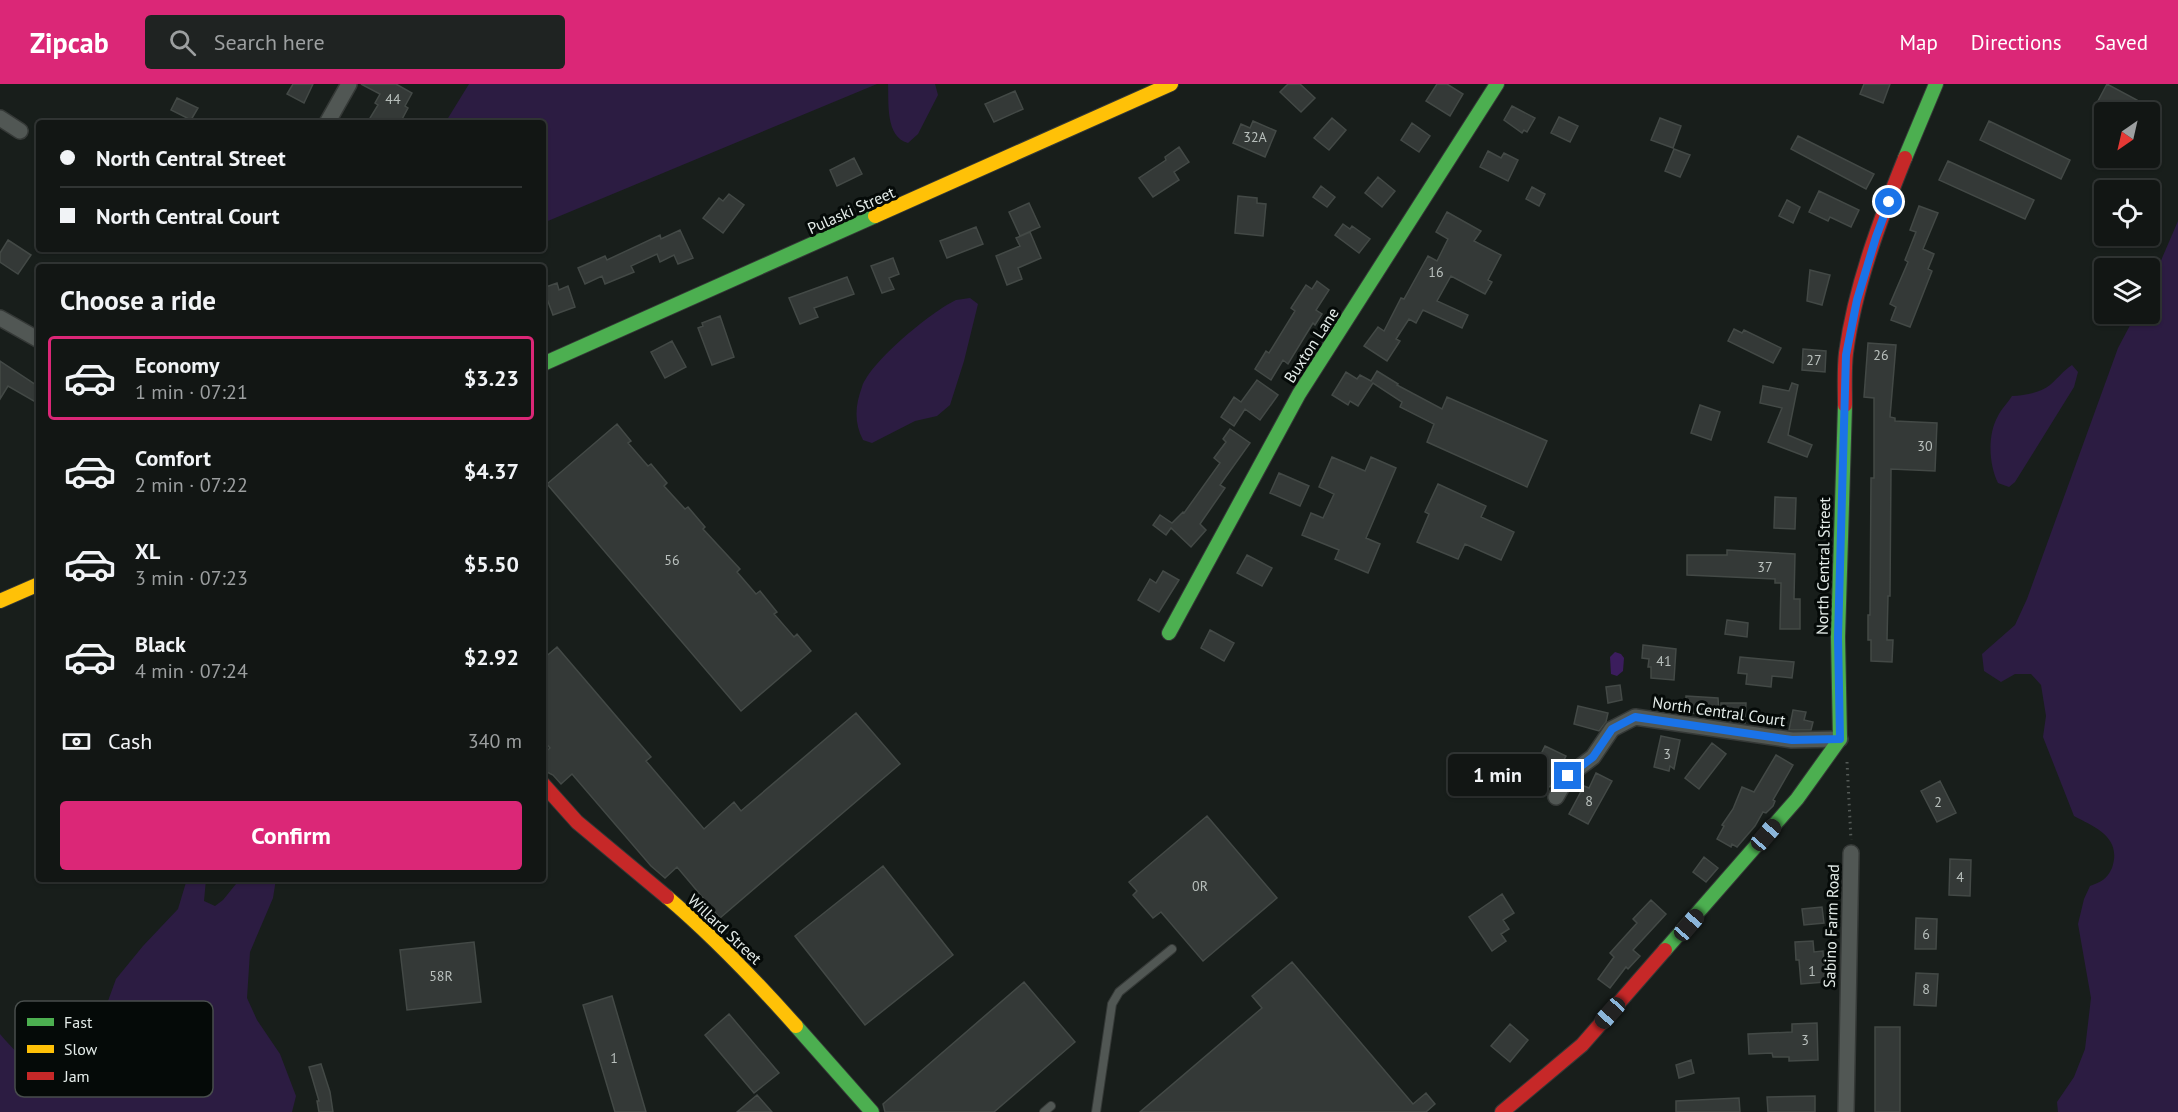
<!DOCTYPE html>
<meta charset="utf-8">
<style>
body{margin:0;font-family:"PT Sans",sans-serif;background:#1f2322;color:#f1f3f6;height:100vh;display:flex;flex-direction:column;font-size:22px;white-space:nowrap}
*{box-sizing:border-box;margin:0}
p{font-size:20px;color:#9c9fa0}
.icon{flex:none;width:33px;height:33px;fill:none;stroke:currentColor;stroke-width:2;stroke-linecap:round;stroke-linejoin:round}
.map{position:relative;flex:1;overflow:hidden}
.details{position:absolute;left:36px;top:180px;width:510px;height:618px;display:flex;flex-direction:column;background:#121614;border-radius:6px;box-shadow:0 2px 4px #0004,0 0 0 2px #313534}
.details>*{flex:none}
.guide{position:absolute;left:36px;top:36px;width:510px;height:132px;border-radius:6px;box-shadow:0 2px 4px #0004,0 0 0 2px #313534;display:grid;align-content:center;height:132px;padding:0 24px;background:#121614}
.needle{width:39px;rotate:214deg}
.fabs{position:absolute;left:2094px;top:18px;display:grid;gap:12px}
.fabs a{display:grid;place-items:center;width:66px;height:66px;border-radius:6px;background:#121614;box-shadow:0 2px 4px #0004,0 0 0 2px #313534;font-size:30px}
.end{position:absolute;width:27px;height:27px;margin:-14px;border:8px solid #1a73e8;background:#fff;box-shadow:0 0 0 3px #fff}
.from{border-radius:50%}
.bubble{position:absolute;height:42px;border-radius:6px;background:#121614;box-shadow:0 2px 4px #0004,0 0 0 2px #313534;font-size:20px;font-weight:700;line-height:42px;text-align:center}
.car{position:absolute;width:18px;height:36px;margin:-18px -9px;border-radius:8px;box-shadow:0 0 4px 2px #0007;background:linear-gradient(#222 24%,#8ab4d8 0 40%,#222 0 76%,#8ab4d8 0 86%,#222 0)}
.guide b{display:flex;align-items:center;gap:21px;height:57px;font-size:22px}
.guide b+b{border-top:2px solid #313534}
.guide i{width:15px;height:15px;background:#f1f3f6}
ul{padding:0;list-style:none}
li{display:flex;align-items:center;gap:18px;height:84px;margin:0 12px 9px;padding:0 12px;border:3px solid transparent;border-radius:6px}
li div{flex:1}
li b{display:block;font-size:22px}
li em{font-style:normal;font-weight:700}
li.current{border-color:#db2777}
li>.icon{width:54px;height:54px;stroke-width:1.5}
h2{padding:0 24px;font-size:27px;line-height:72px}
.pay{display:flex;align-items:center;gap:15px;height:66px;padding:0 24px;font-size:22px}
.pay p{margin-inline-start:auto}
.cta{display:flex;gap:12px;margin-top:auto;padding:12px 24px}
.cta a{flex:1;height:69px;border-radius:6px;background:#db2777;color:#fff;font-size:24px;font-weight:700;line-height:69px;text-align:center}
header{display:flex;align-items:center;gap:36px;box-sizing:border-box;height:84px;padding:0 30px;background:#db2777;color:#fff}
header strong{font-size:28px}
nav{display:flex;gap:33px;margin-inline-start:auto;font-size:21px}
.search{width:420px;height:54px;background:#1f2322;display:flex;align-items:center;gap:15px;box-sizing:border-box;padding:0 21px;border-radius:6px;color:#9c9fa0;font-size:22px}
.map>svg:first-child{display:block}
.green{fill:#2c1c42}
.water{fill:#3b1d5d}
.building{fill:#343937;stroke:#434946;stroke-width:1.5}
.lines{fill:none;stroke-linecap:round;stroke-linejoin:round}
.lane-casing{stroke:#353937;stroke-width:10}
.street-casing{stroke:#353937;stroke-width:18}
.fast-casing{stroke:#353937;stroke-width:16}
.slow-casing{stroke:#353937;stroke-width:16}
.jam-casing{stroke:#353937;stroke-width:16}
.path{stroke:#545a57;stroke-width:3;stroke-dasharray:1.5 4.5;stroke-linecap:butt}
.lane{stroke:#515754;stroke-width:8}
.street{stroke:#515754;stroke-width:15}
.fast{stroke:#4caf50;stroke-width:14}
.slow{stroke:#ffc107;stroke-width:14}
.jam{stroke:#c62828;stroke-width:14}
.route{stroke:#1a73e8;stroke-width:8}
.labels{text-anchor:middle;stroke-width:6;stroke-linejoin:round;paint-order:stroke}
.number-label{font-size:14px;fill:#b9c0bd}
.street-label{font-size:16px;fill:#e5edea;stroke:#050a08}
.key{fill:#050a08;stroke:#484e4c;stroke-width:1.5}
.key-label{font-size:16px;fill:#e5edea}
</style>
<header>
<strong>Zipcab</strong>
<div class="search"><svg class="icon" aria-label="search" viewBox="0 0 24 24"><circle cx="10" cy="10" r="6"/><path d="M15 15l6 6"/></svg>Search here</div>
<nav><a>Map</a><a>Directions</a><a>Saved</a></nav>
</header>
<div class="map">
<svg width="2178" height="1028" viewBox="0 0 2178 1028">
<rect width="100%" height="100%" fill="#181e1b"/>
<path class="green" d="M469 0H877L543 139V39H445Z
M888 0H935L938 11 918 50 908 59C885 53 889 18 888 0Z
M2178 137V1028H2058L2057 1018 2074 993 2085 965 2091 914 2078 840 2084 815 2090 802C2101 798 2107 795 2112 784 2122 754 2097 744 2074 732L2043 653 2046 632 2041 601 2031 590H2015L2001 598 1984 587 1982 570 2015 541 2027 515 2118 264 2136 230H2150V202Z
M970 214 978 220 964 277 950 321 937 332 915 337 872 359 863 356C854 338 855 322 862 303 871 277 931 228 956 216 961 215 965 215 970 214Z
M2072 281 2078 288 2074 303 2015 398 2009 403 1998 399C1989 381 1987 351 1998 332 2001 325 2008 319 2012 312 2025 311 2040 309 2050 301 2058 294 2063 287 2072 281Z
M187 795H206L204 817 215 822 223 816 240 795H276L273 814 250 868 247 914 257 936 280 970 296 1012 292 1028H0V950C35 991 43 986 92 969L101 953 108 917 116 895 143 862 178 825Z"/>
<path class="water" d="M1615 568 1621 570 1624 574 1623 587 1617 592 1611 590 1610 573Z"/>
<path class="building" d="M293 0H313L304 19 287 10Z
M361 0H396L412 9 405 22 408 24 400 39H367L378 21 375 19 380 10Z
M1288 0H1300L1315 14 1301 28 1280 8Z
M1437 0H1447L1463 10 1450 32 1426 17Z
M1864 0H1890L1883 19 1860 10Z
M2107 0 2137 16 2131 28H2119L2098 17Z
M1015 7 1023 25 994 38 985 20Z
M177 14 198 24 191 36 171 26Z
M1512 22 1535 34 1527 48 1524 46 1522 49 1504 36Z
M1559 33 1578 42 1570 58 1551 49Z
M1332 34 1346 46 1329 66 1314 54Z
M1660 34 1681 42 1673 64 1651 56Z
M1253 37 1276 47 1265 73 1233 59 1241 40 1250 44Z
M1989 37 2070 76 2061 95 1980 56Z
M1412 39 1430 52 1419 68 1401 56Z
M1798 52 1874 90 1866 105 1791 65Z
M1179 63 1189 78 1174 88 1179 96 1153 113 1139 94 1166 76 1165 73Z
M1674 65 1690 71 1680 93 1665 87Z
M1488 67 1501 74 1504 69 1518 76 1508 97 1480 83Z
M854 74 862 90 837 102 830 86Z
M1948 77 2034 116 2025 135 1939 96Z
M1378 93 1395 107 1382 123 1365 109Z
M1321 102 1335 113 1327 123 1313 113Z
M1532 103 1545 110 1539 122 1526 115Z
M1819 107 1859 126 1851 143 1830 133 1828 137 1809 128Z
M729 110 744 121 723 149 703 134 719 114 723 117Z
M1238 112 1257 114V119L1266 120 1263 152 1235 149Z
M1787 116 1800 123 1793 139 1779 132Z
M1029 119 1040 143 1020 152 1009 128Z
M1919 122 1938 129 1923 165 1934 170 1928 185 1932 187 1910 243 1891 236 1896 223 1890 220 1908 178 1905 176 1916 148 1910 146Z
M1447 128 1481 147 1474 157 1501 171 1488 196 1492 198 1485 210 1451 192 1437 217 1468 231 1462 244 1423 226 1416 239 1409 235 1396 255 1400 257 1387 277 1364 262 1378 243 1384 247 1401 214 1404 215 1428 172 1437 177 1448 155 1436 148Z
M1343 140 1350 145 1352 142 1370 155 1359 169 1335 151Z
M976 143 983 160 947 174 940 157Z
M680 146 693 174 678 180 674 171 660 178 657 170 631 182 634 188 605 200 602 192 585 200 578 184 605 172 607 176 660 151 661 155Z
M1030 148 1041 174 1018 184 1022 195 1007 201 996 172 1020 162 1016 154Z
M8 156 31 171 18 190 0 178V169Z
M893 174 899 190 889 194 894 205 882 209 871 182Z
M1810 186 1830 191 1822 221 1807 217Z
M847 193 854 210 814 224 818 233 800 240 789 214Z
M1317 197 1329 206 1316 226 1322 230 1315 241 1313 239 1288 280 1283 276 1271 296 1255 285 1266 267 1269 269 1295 227 1291 224 1306 201 1312 205Z
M557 199 559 206 568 202 575 223 553 231 543 204Z
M720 232 734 273 712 281 698 244 703 242 702 239Z
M1734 245 1742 249 1744 246 1781 264 1773 279 1728 257Z
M672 257 686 283 665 294 651 268Z
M1868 259 1896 261 1890 333 1895 334V337L1937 339 1935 387 1891 385 1890 512H1888L1887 556H1893L1892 578 1871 577V556H1868V531H1870L1871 394H1874V314L1864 313Z
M1803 265 1826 267 1825 288 1802 286Z
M0 277 39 303V320L8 302 0 315Z
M1377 287 1398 300 1397 301 1442 325 1447 313 1547 357 1527 403 1427 358 1434 340 1400 323 1402 318 1373 299 1358 322 1350 317 1348 321 1332 311 1346 288 1357 295 1360 291 1371 297Z
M1257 296 1278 311 1260 336 1245 325 1234 342 1221 333 1234 313 1241 318Z
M1792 299 1798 301 1788 351 1812 361 1807 373 1768 358 1782 324 1760 319 1763 302 1789 307Z
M1700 321 1720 328 1711 356 1691 349Z
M617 340 631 357 628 359 648 382 651 380 667 399 664 402 685 425 688 423 705 443 703 445 740 485 737 488 756 510 760 507 777 528 774 530 794 553 797 550 811 567 741 627 547 400Z
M1230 345 1250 359 1220 401 1225 404 1200 440 1206 446 1191 463 1171 444 1166 451 1153 441 1160 431 1172 439 1183 428 1184 429 1220 379 1214 374 1226 358 1223 355Z
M1332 373 1365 387 1371 373 1396 384 1366 454 1380 460 1368 489 1335 475 1339 466 1302 451 1311 429 1323 434 1334 410 1319 403Z
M1279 389 1309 402 1300 422 1270 409Z
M1438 400 1486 422 1481 433 1514 448 1501 476 1465 460 1458 475 1417 458 1429 430 1425 428Z
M1775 413 1796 414 1795 445 1774 444Z
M1727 466 1795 470 1794 515H1800V545H1780L1781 499H1775V495L1687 491V471H1727Z
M1247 471 1272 484 1262 502 1237 489Z
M1163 487 1179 496 1159 528 1138 516 1150 495 1156 499Z
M1727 536 1748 539 1747 553 1725 550Z
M1210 546 1234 559 1224 577 1201 564Z
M1643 561 1676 565 1674 596 1651 594V583H1648L1649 575 1642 574Z
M557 563 651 673 646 677 704 745 734 718 741 727 856 629 900 680 720 834 677 783 665 794 651 782 572 690 561 700 553 691 543 686V670L550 664 543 656V575Z
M1740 573 1794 578 1792 594 1772 592 1771 603 1746 600 1747 590 1738 589Z
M1620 601 1622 616 1608 619 1606 603Z
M1686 612 1718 614 1719 630 1686 629Z
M1721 619H1746L1745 639 1721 635Z
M1578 622 1608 629 1606 638 1599 647 1574 640Z
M1793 626 1806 628 1804 636 1813 638 1811 646H1789Z
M1661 652 1680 656 1674 685 1670 682 1669 687 1654 683Z
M1712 659 1726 670 1699 705 1685 694Z
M1545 662 1566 672 1550 703 1530 692Z
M1776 671 1793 681 1773 716 1775 717 1773 722 1766 729 1763 728 1755 742 1737 763 1732 760 1731 763 1717 755 1724 742 1722 741 1733 725 1742 703 1754 708Z
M1596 689 1612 697 1588 740 1569 730 1584 702 1589 704Z
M1940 697 1956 729 1937 738 1921 707Z
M1207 732 1277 814 1203 877 1161 828 1153 834 1133 811 1137 807 1129 798Z
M1704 773 1718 784 1706 798 1693 788Z
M1950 775 1971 776 1970 812 1949 811Z
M883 782 953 871 865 941 795 852Z
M1502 810 1514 829 1503 836 1509 845 1501 850 1506 857 1492 867 1469 833Z
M1651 816 1666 830 1633 866 1640 872 1628 885 1626 883 1610 904 1598 895 1614 873 1610 869 1637 839 1633 835Z
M1822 823 1824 839 1804 841 1802 825Z
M1916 834 1937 835 1936 865H1915Z
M1813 857 1814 868 1823 867 1825 898 1801 900 1799 876H1796L1795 858Z
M474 858 481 918 407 926 400 866Z
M1292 878 1413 1020 1426 1009 1435 1020 1426 1028H1140L1262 924 1252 912Z
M1916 889 1938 890 1936 922 1914 921Z
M1024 898 1075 958 994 1028H885L883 1020Z
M612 912 646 1028H615L583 921Z
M729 930 779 989 754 1009 705 951Z
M1817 939 1818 976 1789 977V973H1773L1772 969 1749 970 1748 950 1792 948V940Z
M1510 940 1528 956 1510 978 1491 962Z
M1875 943H1900V1028H1875Z
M1691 976 1694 989 1679 994 1676 981Z
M321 980 330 1008 333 1028H319L317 1017H319L309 983Z
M757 1011 772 1028H737Z
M1815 1012V1028H1768L1767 1013Z
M1739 1014 1740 1028H1676V1017Z"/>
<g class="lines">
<defs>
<path id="lane" d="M1044 1028 1051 1022
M1096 1028 1112 920 1119 908 1172 865"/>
<path id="street" d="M0 34 20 47
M327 39 349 0
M0 234 39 256
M1556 713 1568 692 1593 673 1612 645 1635 633 1792 656 1840 655
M1846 1028 1851 769"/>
<path id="fast" d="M1905 74 1936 0
M543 280 875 132
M1169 549 1299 310 1497 0
M1665 866 1797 715 1840 655 1838 553 1845 321
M796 942 872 1028"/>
<path id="slow" d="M875 132 1171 0
M0 517 39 500
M667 813C714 853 755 896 796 942"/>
<path id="jam" d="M1845 321C1845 304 1844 286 1846 269 1855 202 1880 136 1905 74
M543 700 577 738 667 813
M1502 1028 1582 961 1665 866"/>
</defs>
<use href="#lane" class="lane-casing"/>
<use href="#street" class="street-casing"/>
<use href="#fast" class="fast-casing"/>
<use href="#slow" class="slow-casing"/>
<use href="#jam" class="jam-casing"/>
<path class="path" d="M1847 678 1851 756"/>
<use href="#lane" class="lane"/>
<use href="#street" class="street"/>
<use href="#fast" class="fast"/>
<use href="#slow" class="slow"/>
<use href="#jam" class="jam"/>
</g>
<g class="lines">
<path class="route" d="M1568 692 1593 673 1612 645 1635 633 1792 656 1840 655 1838 553 1846 271 1857 216 1876 153 1889 118"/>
</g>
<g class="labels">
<g class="number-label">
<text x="393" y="20">44</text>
<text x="1255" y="58">32A</text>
<text x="1436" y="193">16</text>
<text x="1881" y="276">26</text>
<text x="1814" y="281">27</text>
<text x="1925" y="367">30</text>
<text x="672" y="481">56</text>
<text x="1765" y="488">37</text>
<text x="1664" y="582">41</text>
<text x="1667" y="675">3</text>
<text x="1589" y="722">8</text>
<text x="1938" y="723">2</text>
<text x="1960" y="798">4</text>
<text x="1200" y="807">0R</text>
<text x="1926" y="855">6</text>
<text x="1812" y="892">1</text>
<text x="441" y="897">58R</text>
<text x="1926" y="910">8</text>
<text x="1805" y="961">3</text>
<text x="614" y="979">1</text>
</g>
<g class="street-label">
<text transform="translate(851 126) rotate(-24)" y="6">Pulaski Street</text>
<text transform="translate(1311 261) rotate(-57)" y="6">Buxton Lane</text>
<text transform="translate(1823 482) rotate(-89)" y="6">North Central Street</text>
<text transform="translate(1719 627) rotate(8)" y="6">North Central Court</text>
<text transform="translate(1831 842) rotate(-88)" y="6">Sabino Farm Road</text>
<text transform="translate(725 845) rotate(43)" y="6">Willard Street</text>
</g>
</g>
<rect x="15" y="917" width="198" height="96" rx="9" class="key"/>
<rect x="27" y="934" width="27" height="8" fill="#4caf50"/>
<rect x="27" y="961" width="27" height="8" fill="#ffc107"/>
<rect x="27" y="988" width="27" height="8" fill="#c62828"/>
<g class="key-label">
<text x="64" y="944">Fast</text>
<text x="64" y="971">Slow</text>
<text x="64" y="998">Jam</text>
</g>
</svg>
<div class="fabs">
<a><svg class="needle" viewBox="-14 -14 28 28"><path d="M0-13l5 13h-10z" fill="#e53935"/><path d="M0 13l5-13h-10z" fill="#9c9fa0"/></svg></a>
<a><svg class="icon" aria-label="locate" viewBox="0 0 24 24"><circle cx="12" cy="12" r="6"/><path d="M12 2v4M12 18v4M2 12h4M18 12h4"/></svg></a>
<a><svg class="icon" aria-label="layers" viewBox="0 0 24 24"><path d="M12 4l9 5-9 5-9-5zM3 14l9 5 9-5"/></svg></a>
</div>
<i class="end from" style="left:1889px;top:118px"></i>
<i class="end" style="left:1568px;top:692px"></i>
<div class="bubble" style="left:1448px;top:670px;width:99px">1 min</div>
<i class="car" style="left:1766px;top:751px;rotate:41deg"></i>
<i class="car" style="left:1689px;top:841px;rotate:41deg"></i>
<i class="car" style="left:1610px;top:929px;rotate:222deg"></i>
<div class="guide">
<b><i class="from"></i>North Central Street</b>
<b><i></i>North Central Court</b>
</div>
<section class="details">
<h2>Choose a ride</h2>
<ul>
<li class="current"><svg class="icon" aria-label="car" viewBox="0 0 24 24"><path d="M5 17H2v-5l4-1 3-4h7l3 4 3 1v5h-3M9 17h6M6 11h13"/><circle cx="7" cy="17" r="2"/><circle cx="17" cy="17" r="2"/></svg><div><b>Economy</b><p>1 min · 07:21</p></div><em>$3.23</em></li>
<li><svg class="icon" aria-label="car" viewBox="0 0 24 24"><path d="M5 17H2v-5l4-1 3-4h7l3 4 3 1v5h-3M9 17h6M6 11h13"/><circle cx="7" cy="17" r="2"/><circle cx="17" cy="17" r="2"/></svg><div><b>Comfort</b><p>2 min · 07:22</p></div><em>$4.37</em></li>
<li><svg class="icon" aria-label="car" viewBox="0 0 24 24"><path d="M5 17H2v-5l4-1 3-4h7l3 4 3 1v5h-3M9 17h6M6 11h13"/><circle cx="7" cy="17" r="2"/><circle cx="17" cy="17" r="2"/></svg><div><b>XL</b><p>3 min · 07:23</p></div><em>$5.50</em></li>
<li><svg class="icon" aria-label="car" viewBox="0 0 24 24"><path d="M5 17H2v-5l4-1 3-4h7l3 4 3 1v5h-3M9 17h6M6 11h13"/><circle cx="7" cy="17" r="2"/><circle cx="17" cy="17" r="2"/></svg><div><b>Black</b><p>4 min · 07:24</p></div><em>$2.92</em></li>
</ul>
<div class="pay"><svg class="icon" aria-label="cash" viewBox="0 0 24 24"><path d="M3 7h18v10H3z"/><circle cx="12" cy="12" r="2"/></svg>Cash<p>340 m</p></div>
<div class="cta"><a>Confirm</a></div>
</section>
</div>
